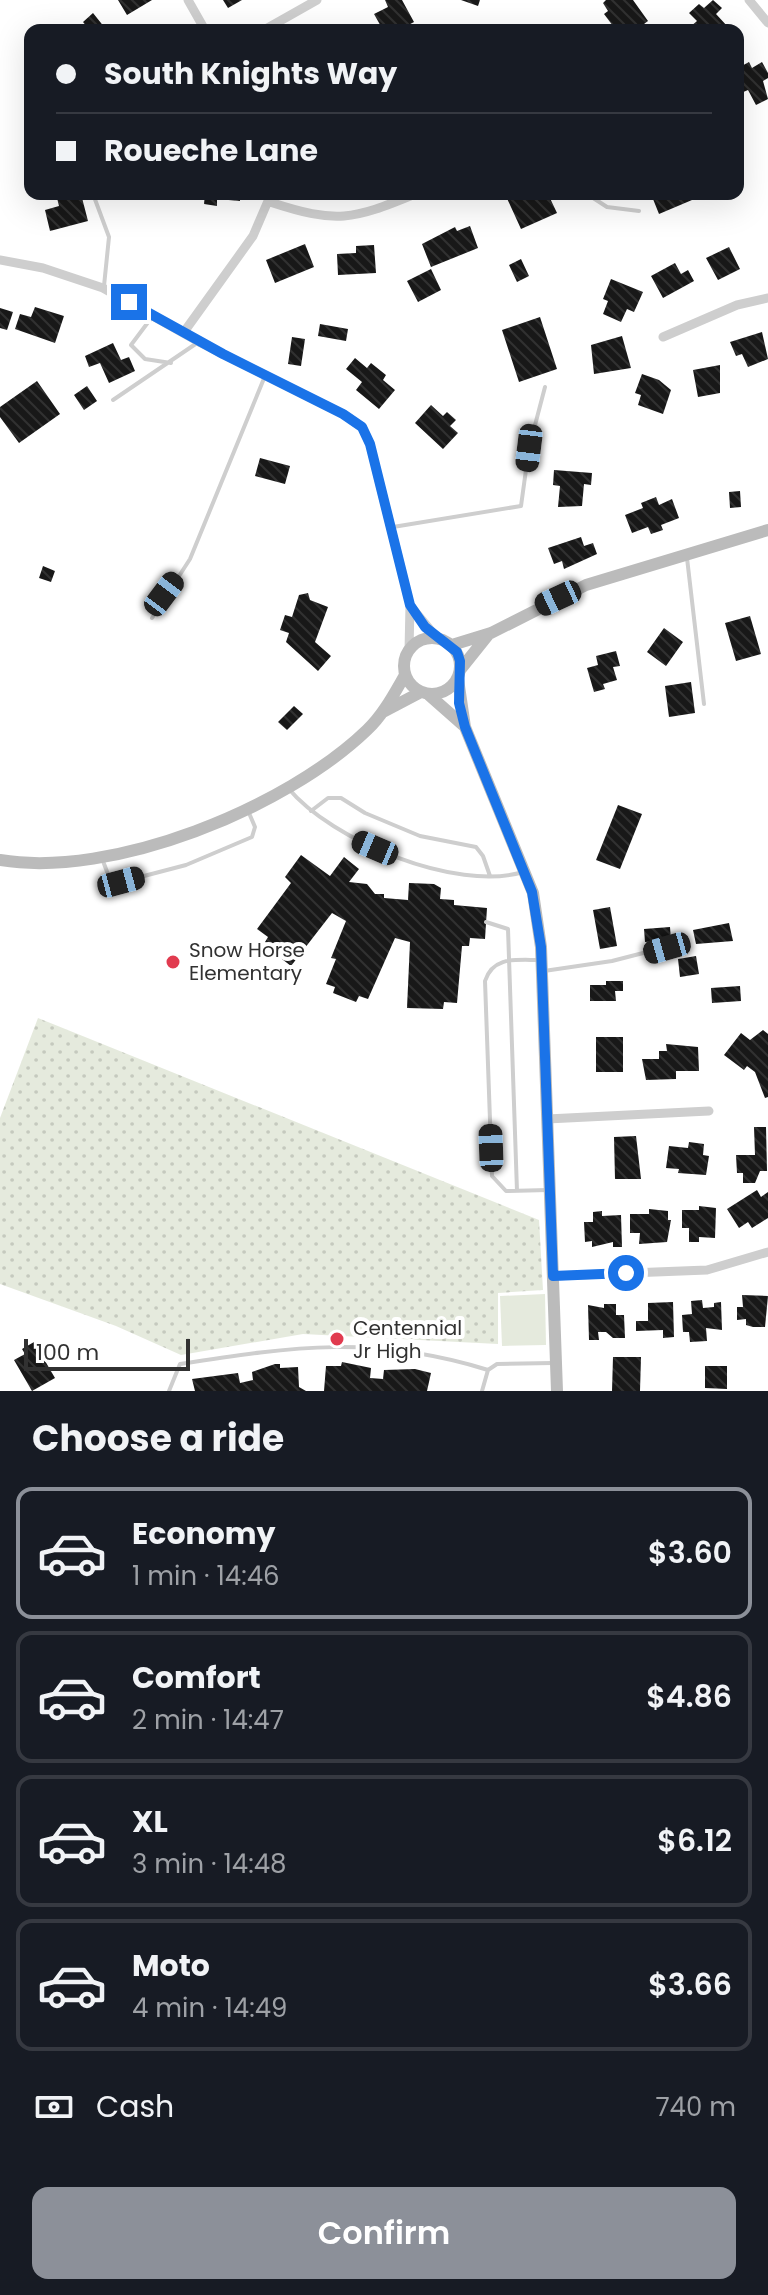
<!DOCTYPE html>
<meta charset="utf-8">
<style>
body{margin:0;font-family:Poppins,sans-serif;background:#20242c;color:#f1f3f6;height:100vh;display:flex;flex-direction:column;font-size:30px;white-space:nowrap}
*{box-sizing:border-box;margin:0}
p{font-size:26px;color:#9ea1a6}
.icon{flex:none;width:44px;height:44px;fill:none;stroke:currentColor;stroke-width:2;stroke-linecap:round;stroke-linejoin:round}
.map{position:relative;height:1391px;overflow:hidden}
.panel{display:flex;flex-direction:column;background:#171b24;flex:1}
.panel>*{flex:none}
.hud{position:absolute;left:24px;top:24px;width:720px;height:176px;border-radius:16px;box-shadow:0 8px 32px #0002;display:grid;align-content:center;height:176px;padding:0 32px;background:#171b24}
.scale{position:absolute;left:24px;bottom:20px;width:166px;box-sizing:border-box;padding-left:8px;border:4px solid #313131;border-top:0;font-size:22px;line-height:28px;white-space:nowrap;color:#313131;-webkit-text-stroke:6px #fff;paint-order:stroke}
.end{position:absolute;width:36px;height:36px;margin:-18px;border:10px solid #1a73e8;background:#fff;box-shadow:0 0 0 4px #fff}
.from{border-radius:50%}
.car{position:absolute;width:24px;height:48px;margin:-24px -12px;border-radius:10px;box-shadow:0 0 6px 2px #0007;background:linear-gradient(#222 24%,#8ab4d8 0 40%,#222 0 76%,#8ab4d8 0 86%,#222 0)}
.hud b{display:flex;align-items:center;gap:28px;height:76px;font-size:30px}
.hud b+b{border-top:2px solid #363941}
.hud i{width:20px;height:20px;background:#f1f3f6}
ul{padding:0;list-style:none}
li{display:flex;align-items:center;gap:24px;height:132px;margin:0 16px 12px;padding:0 16px;border:4px solid #363941;border-radius:16px}
li div{flex:1}
li b{display:block;font-size:30px}
li em{font-style:normal;font-weight:600}
li.current{border-color:#8c9099}
li>.icon{width:72px;height:72px;stroke-width:1.5}
h2{padding:0 32px;font-size:36px;line-height:96px}
.pay{display:flex;align-items:center;gap:20px;height:88px;padding:0 32px;font-size:30px}
.pay p{margin-inline-start:auto}
.button{display:flex;gap:16px;margin-top:auto;padding:16px 32px}
.button a{flex:1;height:92px;border-radius:16px;background:#8c9099;color:#fff;font-size:32px;font-weight:600;line-height:92px;text-align:center}
.map>svg:first-child{display:block}
.grass{fill:url(#grass-dots)}
.garden{fill:#e5eadd}
.building{fill:url(#building-back-hatch)}
.lines{fill:none;stroke-linecap:round;stroke-linejoin:round}
.lane{stroke:#cecece;stroke-width:4}
.street{stroke:#cecece;stroke-width:9}
.secondary{stroke:#bbb;stroke-width:12}
.route{stroke:#1a73e8;stroke-width:10}
.poi-dot{fill:#e13b4f;stroke:#fff;stroke-width:3}
.labels{text-anchor:middle;stroke-width:8;stroke-linejoin:round;paint-order:stroke}
.poi-label{font-size:20px;fill:#313131;stroke:#fff;text-anchor:start}
</style>
<div class="map">
<svg width="768" height="1391" viewBox="0 0 768 1391">
<defs>
<pattern id="grass-dots" width="8" height="8" patternUnits="userSpaceOnUse" patternTransform="scale(2)"><rect width="8" height="8" fill="#e5eadd"/><path d="M2 2h.1M6 6h.1" fill="none" stroke="#c5c9be" stroke-width="1.8" stroke-linecap="round"/></pattern>
<pattern id="building-back-hatch" width="6" height="6" patternUnits="userSpaceOnUse" patternTransform="scale(2)"><rect width="6" height="6" fill="#181818"/><path d="M-1 5l2 2M0 0l6 6M5-1l2 2" fill="none" stroke="#313131"/></pattern>
</defs>
<rect width="100%" height="100%" fill="#fff"/>
<path class="grass" d="M38 1018 539 1220 543 1290 498 1293V1344L303 1334 181 1355 116 1326 0 1284V1118Z"/>
<path class="garden" d="M545 1294 546 1345 502 1346 500 1296Z"/>
<path class="building" d="M118 0H152L127 15Z
M223 0H242L228 8Z
M385 0H402L414 22 399 30H383L374 14 388 7Z
M461 0H480L478 6Z
M606 0H633L648 21 636 30H616L604 14 608 11 603 3Z
M713 0 722 8 716 14 728 27 693 30 690 27 697 21 689 13 699 4 704 8Z
M93 13 105 28 103 30H89L83 22Z
M749 62 752 68 762 62 768 73V78L763 81 768 99 756 105 748 90 741 93 738 87V68Z
M56 194H81L88 221 50 231 45 210 59 206Z
M205 194H240V201L217 199V206L204 204Z
M505 194H526L528 197 548 194 557 213 521 229Z
M651 194H690L692 200 659 214Z
M470 226 478 248 431 267 422 244 455 227 457 231Z
M305 244 314 267 275 283 266 260Z
M374 245 376 273 338 275 337 254 356 253V246Z
M729 247 740 269 718 280 706 258Z
M521 259 529 276 517 282 509 265Z
M675 263 681 274 688 270 694 281 663 298 651 276Z
M431 269 441 290 418 302 407 281Z
M611 279 643 292 634 312 627 309 621 322 603 314 608 301 603 299Z
M35 307 64 316 55 343 15 329 20 314 31 317Z
M0 308 13 312 7 330 0 328Z
M540 317 557 369 519 382 502 330Z
M320 324 348 329 346 341 318 336Z
M762 332 768 359 748 367 742 354 736 356 730 342Z
M622 336 631 368 594 374 591 345Z
M292 337 305 339 301 366 288 364Z
M113 343 121 360 129 357 135 371 109 383 100 363 89 367 85 356Z
M355 358 367 368 371 363 386 375 383 380 395 390 379 409 356 390 362 382 346 369Z
M720 365V393L698 397 693 370Z
M642 374 659 380 671 390 663 414 638 405 641 395 635 393Z
M37 381 60 414 19 443 0 417V407Z
M87 386 97 401 84 410 74 395Z
M431 405 443 416 447 412 456 420 450 426 458 433 443 449 415 423Z
M260 458 290 466 285 484 255 476Z
M554 470 592 473 591 485 584 484 582 506 558 507 560 486 553 485Z
M740 491 741 507 730 508 729 492Z
M656 497 659 505 672 499 679 518 661 525 663 530 651 534 648 527 632 533 625 515 643 508 641 503Z
M581 537 584 546 593 543 597 554 564 569 562 561 554 564 548 548Z
M43 566 55 571 51 582 39 578Z
M308 593 310 600 328 607 315 642 331 656 318 671 286 642 289 633 280 630 285 615 292 617 299 595Z
M750 616 761 654 736 661 725 623Z
M664 628 683 642 666 666 647 652Z
M616 651 620 666 613 667 617 680 603 684 605 689 594 692 587 668 598 665 596 656Z
M691 682 695 713 669 717 665 686Z
M294 706 303 714 287 730 278 722Z
M618 805 642 814 620 869 596 860Z
M301 855 330 876 344 857 359 869 349 882 367 884 375 894H384V898L408 900 409 883 434 884 441 888 440 899 454 900V905L487 908 485 939 470 938 469 946H462L457 1003 444 1002 443 1009 407 1008 410 942 395 938 368 999 359 996 356 1002 333 993 335 987 326 984 336 959 331 958 346 921 332 913 291 966 278 956 280 953 265 942 268 937 257 929 291 883 285 877Z
M610 907 617 946 600 949 593 910Z
M729 923 733 941 696 944 693 930Z
M670 927 671 940 645 942 644 929Z
M696 956 699 974 680 977 678 959Z
M606 981H623V991H615L616 1001H590V985H606Z
M740 986 741 1001 712 1003 711 988Z
M763 1030 768 1034V1097L765 1098 755 1072 747 1066 744 1070 724 1055 741 1033 750 1040Z
M596 1037H623V1072H596Z
M666 1044 698 1047 699 1071H676V1079L646 1080 642 1059H659V1051H667Z
M754 1127H766L767 1171H760L755 1183H743V1173H737L736 1155H755Z
M636 1136 641 1179H615L614 1137Z
M689 1142 704 1144 703 1155 709 1156 706 1175 678 1173 679 1169 666 1168 669 1146 688 1148Z
M757 1190 761 1197 768 1192V1218L752 1228 748 1222 739 1228 727 1209Z
M699 1206 716 1208 715 1238 699 1237V1242H689V1228H682V1210H699Z
M649 1209 668 1211V1220H671L667 1242 639 1244 640 1233H630V1214H649Z
M602 1211V1216L621 1215 622 1247H613V1242L592 1247V1241L585 1242 584 1222H593V1212Z
M742 1295 768 1296 765 1327H753L746 1325V1319L737 1320V1307H743Z
M702 1300 703 1308 714 1307V1303L721 1302 722 1330 706 1328 707 1341 690 1342 689 1332H683L682 1315 692 1314 691 1301Z
M673 1302 674 1337 663 1338V1330L636 1331V1321H648V1303Z
M604 1304H616V1315H624L625 1338H613L606 1332H598L599 1340H589L588 1305 604 1308Z
M34 1342 55 1378 32 1391 14 1360 25 1354 22 1349Z
M613 1357H641L640 1391H612Z
M342 1362 371 1368 370 1378 383 1379 384 1370 415 1369 431 1373 427 1391H324L326 1366H341Z
M275 1364H280V1368L298 1367 299 1387 306 1391H195L192 1379 238 1373 240 1383 253 1380 252 1372Z
M705 1366H727V1389L705 1388Z"/>
<g class="lines">
<path class="lane" d="M93 194 109 237 104 286
M587 194 607 207 639 211
M152 317 131 345 145 359 171 363
M113 400 197 343
M393 527 521 506 529 448 545 387
M687 558 704 704
M152 618 190 559 265 376
M288 788C332 841 456 892 523 872
M311 811 328 798H341L365 813 420 836 476 847 483 856 490 876
M103 861 109 877 121 882 186 865 252 837 255 827 249 813
M486 922 508 929 517 1191
M539 960C516 960 493 956 485 981L492 1176 506 1191 548 1190
M544 971 612 961 682 943
M169 1391 180 1364C294 1346 375 1335 488 1370
M482 1391 488 1370 497 1364 553 1363"/>
<path class="street" d="M188 0 205 30
M749 0 768 23
M264 30 317 0
M270 202C337 224 352 220 415 194
M0 260 43 268 103 288 201 343 343 414 362 427 370 444 410 605 409 651
M184 332 253 236 271 194
M663 337 737 305 768 298
M412 608 437 638
M547 1119 709 1111
M553 1276 707 1270 768 1252"/>
<path class="secondary" d="M404 666a28 28 0 1 1 56 0a28 28 0 1 1-56 0Z
M452 645 491 633 586 585 768 530
M460 670 488 635
M458 679 465 727 533 893 541 947 557 1391
M429 695 463 725
M383 712 421 692
M0 860C112 879 286 808 367 730 383 715 394 694 405 675"/>
</g>
<g class="lines">
<path class="route" d="M129 302 223 354 343 414 362 427 370 444 410 605 425 627 457 652 460 661 459 703 465 727 532 892 541 947 553 1276 626 1273"/>
</g>
<g class="poi-dot">
<circle cx="173" cy="962" r="8"/>
<circle cx="337" cy="1339" r="8"/>
</g>
<g class="labels">
<g class="poi-label">
<text x="189" y="957">Snow Horse<tspan x="189" dy="23">Elementary</tspan></text>
<text x="353" y="1335">Centennial<tspan x="353" dy="23">Jr High</tspan></text>
</g>
</g>
</svg>
<div class="scale">100 m</div>
<i class="end from" style="left:626px;top:1273px"></i>
<i class="end" style="left:129px;top:302px"></i>
<i class="car" style="left:529px;top:448px;rotate:187deg"></i>
<i class="car" style="left:164px;top:594px;rotate:37deg"></i>
<i class="car" style="left:558px;top:598px;rotate:245deg"></i>
<i class="car" style="left:375px;top:848px;rotate:293deg"></i>
<i class="car" style="left:121px;top:882px;rotate:75deg"></i>
<i class="car" style="left:667px;top:948px;rotate:254deg"></i>
<i class="car" style="left:491px;top:1148px;rotate:358deg"></i>
<div class="hud">
<b><i class="from"></i>South Knights Way</b>
<b><i></i>Roueche Lane</b>
</div>
</div>
<section class="panel">
<h2>Choose a ride</h2>
<ul>
<li class="current"><svg class="icon" aria-label="car" viewBox="0 0 24 24"><path d="M5 17H2v-5l4-1 3-4h7l3 4 3 1v5h-3M9 17h6M6 11h13"/><circle cx="7" cy="17" r="2"/><circle cx="17" cy="17" r="2"/></svg><div><b>Economy</b><p>1 min · 14:46</p></div><em>$3.60</em></li>
<li><svg class="icon" aria-label="car" viewBox="0 0 24 24"><path d="M5 17H2v-5l4-1 3-4h7l3 4 3 1v5h-3M9 17h6M6 11h13"/><circle cx="7" cy="17" r="2"/><circle cx="17" cy="17" r="2"/></svg><div><b>Comfort</b><p>2 min · 14:47</p></div><em>$4.86</em></li>
<li><svg class="icon" aria-label="car" viewBox="0 0 24 24"><path d="M5 17H2v-5l4-1 3-4h7l3 4 3 1v5h-3M9 17h6M6 11h13"/><circle cx="7" cy="17" r="2"/><circle cx="17" cy="17" r="2"/></svg><div><b>XL</b><p>3 min · 14:48</p></div><em>$6.12</em></li>
<li><svg class="icon" aria-label="car" viewBox="0 0 24 24"><path d="M5 17H2v-5l4-1 3-4h7l3 4 3 1v5h-3M9 17h6M6 11h13"/><circle cx="7" cy="17" r="2"/><circle cx="17" cy="17" r="2"/></svg><div><b>Moto</b><p>4 min · 14:49</p></div><em>$3.66</em></li>
</ul>
<div class="pay"><svg class="icon" aria-label="cash" viewBox="0 0 24 24"><path d="M3 7h18v10H3z"/><circle cx="12" cy="12" r="2"/></svg>Cash<p>740 m</p></div>
<div class="button"><a>Confirm</a></div>
</section>
